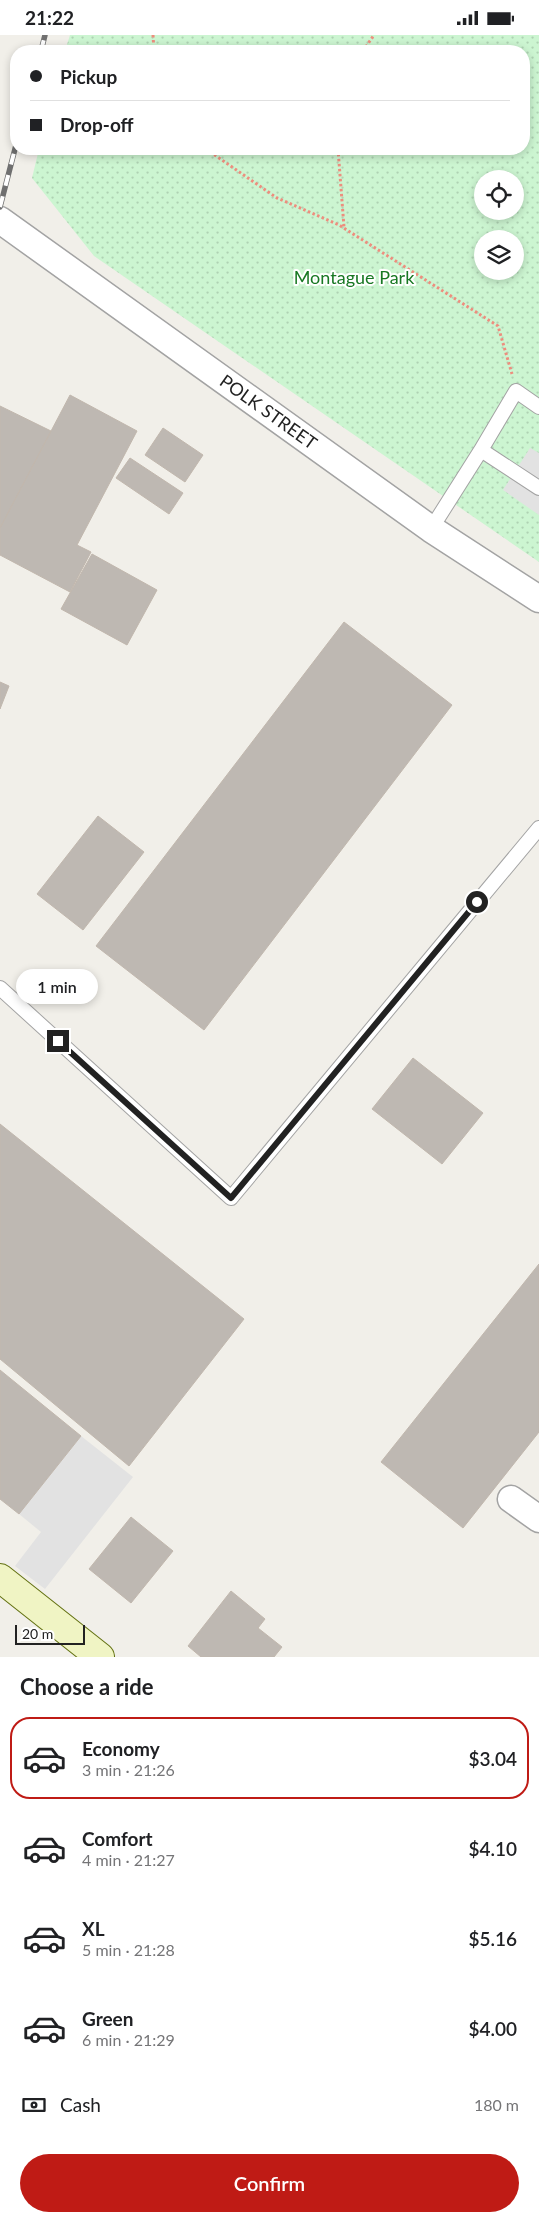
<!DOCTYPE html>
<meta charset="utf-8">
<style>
body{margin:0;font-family:Lato,sans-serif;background:#f6f6f6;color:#202124;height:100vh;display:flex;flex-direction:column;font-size:19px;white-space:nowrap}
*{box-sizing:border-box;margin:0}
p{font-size:16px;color:#757577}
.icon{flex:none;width:28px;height:28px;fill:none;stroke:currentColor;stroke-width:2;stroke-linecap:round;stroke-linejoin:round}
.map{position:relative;height:1622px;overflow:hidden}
.panel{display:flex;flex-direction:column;background:#fff;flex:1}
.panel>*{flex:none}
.banner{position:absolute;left:10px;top:10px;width:520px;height:110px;border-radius:20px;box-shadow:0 2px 8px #0003;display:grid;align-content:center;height:110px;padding:0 20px;background:#fff}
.fabs{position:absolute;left:474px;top:135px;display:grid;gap:10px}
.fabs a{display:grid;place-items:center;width:50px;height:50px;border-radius:50%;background:#fff;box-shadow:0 2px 8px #0003;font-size:25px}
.scale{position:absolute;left:15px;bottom:12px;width:70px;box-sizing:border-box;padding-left:5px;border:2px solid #222;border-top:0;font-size:14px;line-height:18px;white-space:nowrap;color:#222;-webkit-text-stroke:4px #fff;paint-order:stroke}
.end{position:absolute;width:22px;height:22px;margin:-11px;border:6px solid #222;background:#fff;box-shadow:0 0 0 2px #fff}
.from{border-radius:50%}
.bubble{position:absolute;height:35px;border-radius:18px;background:#fff;box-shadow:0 2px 8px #0003;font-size:16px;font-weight:600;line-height:35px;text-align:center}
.banner b{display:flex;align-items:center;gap:18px;height:48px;font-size:19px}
.banner b+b{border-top:1px solid #e0e0e0}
.banner i{width:12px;height:12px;background:#202124}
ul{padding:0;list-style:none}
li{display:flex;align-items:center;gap:15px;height:82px;margin:0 10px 8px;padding:0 10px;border:2px solid transparent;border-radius:20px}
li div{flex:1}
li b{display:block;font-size:19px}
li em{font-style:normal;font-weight:600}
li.selected{border-color:#bf1b15}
li>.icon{width:45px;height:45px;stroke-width:1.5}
h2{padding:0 20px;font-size:22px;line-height:60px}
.pay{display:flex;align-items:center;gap:12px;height:55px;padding:0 20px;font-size:19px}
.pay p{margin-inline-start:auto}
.action{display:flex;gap:10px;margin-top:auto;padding:10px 20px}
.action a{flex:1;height:58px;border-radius:30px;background:#bf1b15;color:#fff;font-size:20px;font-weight:600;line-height:58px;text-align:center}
.status{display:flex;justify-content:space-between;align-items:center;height:35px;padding:0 25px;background:#fff;direction:ltr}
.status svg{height:14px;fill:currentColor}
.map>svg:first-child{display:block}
.park{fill:url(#park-dots);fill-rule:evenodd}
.parking{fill:#e2e2e2}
.building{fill:#beb8b2;stroke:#c1b7ad}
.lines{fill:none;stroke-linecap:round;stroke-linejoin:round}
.service-casing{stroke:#a3a3a3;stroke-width:16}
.minor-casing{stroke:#a3a3a3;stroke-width:29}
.secondary-casing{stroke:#637111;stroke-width:30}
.path{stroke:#ed8e7e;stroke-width:3;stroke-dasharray:2.5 2.5;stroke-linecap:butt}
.service{stroke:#fff;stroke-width:14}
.minor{stroke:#fff;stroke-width:26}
.secondary{stroke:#f0f4c4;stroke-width:28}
.rail-casing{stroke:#707070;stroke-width:5.5}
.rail{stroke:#fff;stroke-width:4;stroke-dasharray:11;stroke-linecap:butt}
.route{stroke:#222;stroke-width:6}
.labels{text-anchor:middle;stroke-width:4;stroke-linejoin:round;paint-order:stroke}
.park-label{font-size:18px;fill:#187823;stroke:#fff}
.street-label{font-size:18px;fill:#222;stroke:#fff}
</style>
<div class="status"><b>21:22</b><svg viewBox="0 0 49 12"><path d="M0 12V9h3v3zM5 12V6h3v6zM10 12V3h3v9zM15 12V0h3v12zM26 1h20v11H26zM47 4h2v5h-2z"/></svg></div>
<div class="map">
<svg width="539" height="1622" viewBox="0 0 539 1622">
<defs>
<pattern id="park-dots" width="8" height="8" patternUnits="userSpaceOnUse" patternTransform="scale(1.25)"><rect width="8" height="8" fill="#ccf5d1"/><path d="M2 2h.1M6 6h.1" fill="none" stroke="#afd2b3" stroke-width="1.8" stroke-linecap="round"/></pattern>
</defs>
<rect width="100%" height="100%" fill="#f1efe9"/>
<path class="park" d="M70 0H539V527L94 221 32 143 39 114H524V16H65ZM482 144H515V176H482ZM482 204H515V236H482Z"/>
<path class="parking" d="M530 413 539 418V480L503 455Z
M81 1401 133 1442 45 1554 15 1531 41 1497 19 1479Z"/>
<path class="building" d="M70 360 137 396 77 510 91 517 70 557 0 520V493Z
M0 371 51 396 0 493Z
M163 393 203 420 185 447 145 420Z
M130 423 183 458 169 479 116 443Z
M92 519 157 555 127 610 61 574Z
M344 587 452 670 204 995 96 911Z
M0 647 9 651 0 674Z
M98 781 144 817 83 895 37 859Z
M413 1023 483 1078 442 1129 372 1074Z
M0 1089 244 1284 129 1431 0 1324Z
M539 1229V1397L463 1493 381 1427Z
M0 1335 81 1401 19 1479 0 1464Z
M131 1482 173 1516 131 1568 89 1534Z
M231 1556 265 1584 258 1593 282 1612 274 1622H201L188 1611Z"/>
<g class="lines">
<defs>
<path id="service" d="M481 415 516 356 539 372
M431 494 481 415 539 453
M0 953 231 1163 539 793"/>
<g id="minor">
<path id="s1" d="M0 185 431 494 539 564"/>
<path d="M511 1464 539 1484"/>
</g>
<path id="secondary" d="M0 1543 100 1622"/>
</defs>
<use href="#service" class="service-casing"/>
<use href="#minor" class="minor-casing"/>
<use href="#secondary" class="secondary-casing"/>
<path class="path" d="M153 0 154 16
M363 16 374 0
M206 114 277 163 339 190 498 291 512 339
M338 114 344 192"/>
<use href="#service" class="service"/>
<use href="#minor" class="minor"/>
<use href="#secondary" class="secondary"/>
<defs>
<path id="rail" d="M41 16 45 0
M0 172 16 110"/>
</defs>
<use href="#rail" class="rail-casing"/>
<use href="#rail" class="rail"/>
</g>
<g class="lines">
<path class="route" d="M58 1006 231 1163 477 867"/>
</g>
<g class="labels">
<g class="park-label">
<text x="354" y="249">Montague Park</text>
</g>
<g class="street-label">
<text dy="6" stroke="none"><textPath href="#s1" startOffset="330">POLK STREET</textPath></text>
</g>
</g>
</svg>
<div class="fabs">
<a><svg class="icon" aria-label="locate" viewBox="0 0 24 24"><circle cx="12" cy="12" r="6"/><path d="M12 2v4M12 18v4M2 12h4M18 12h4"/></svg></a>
<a><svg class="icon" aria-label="layers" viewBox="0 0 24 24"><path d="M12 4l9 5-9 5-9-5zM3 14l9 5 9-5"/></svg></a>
</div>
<div class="scale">20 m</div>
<i class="end from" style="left:477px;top:867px"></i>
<i class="end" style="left:58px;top:1006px"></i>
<div class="bubble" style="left:16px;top:934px;width:82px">1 min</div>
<div class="banner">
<b><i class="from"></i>Pickup</b>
<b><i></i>Drop-off</b>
</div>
</div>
<section class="panel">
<h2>Choose a ride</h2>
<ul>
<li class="selected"><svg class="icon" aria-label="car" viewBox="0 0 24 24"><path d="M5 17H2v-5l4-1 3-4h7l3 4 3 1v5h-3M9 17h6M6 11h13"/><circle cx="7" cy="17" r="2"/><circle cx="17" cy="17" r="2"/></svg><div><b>Economy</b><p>3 min · 21:26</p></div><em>$3.04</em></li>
<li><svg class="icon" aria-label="car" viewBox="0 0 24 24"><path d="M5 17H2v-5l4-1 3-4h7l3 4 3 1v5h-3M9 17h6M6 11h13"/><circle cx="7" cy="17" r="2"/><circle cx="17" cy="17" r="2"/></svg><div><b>Comfort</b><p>4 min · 21:27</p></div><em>$4.10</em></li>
<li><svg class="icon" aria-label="car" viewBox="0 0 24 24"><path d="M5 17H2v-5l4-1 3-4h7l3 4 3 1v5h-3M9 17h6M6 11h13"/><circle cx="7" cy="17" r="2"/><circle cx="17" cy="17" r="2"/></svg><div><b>XL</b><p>5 min · 21:28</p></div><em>$5.16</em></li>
<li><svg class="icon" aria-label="car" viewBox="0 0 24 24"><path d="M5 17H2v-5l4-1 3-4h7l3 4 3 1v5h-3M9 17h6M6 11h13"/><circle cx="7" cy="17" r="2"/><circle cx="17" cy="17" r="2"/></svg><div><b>Green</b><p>6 min · 21:29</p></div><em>$4.00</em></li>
</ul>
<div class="pay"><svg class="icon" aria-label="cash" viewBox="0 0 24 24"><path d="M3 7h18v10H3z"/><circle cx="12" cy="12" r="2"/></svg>Cash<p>180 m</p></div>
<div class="action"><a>Confirm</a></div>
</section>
